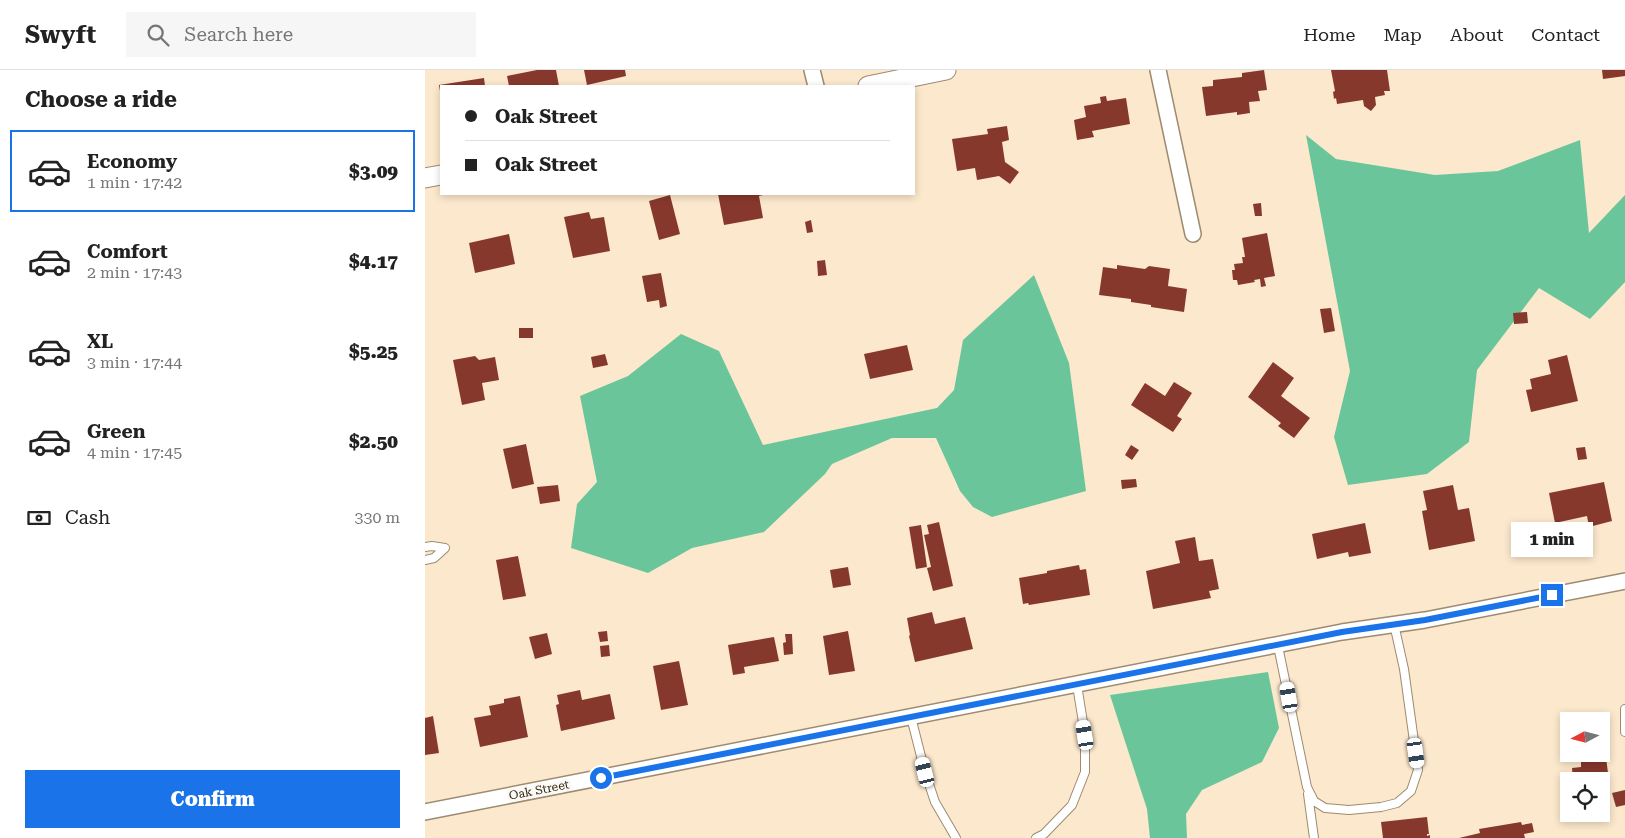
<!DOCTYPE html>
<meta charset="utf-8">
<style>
body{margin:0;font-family:"Roboto Serif",serif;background:#f6f6f6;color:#222;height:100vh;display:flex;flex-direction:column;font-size:19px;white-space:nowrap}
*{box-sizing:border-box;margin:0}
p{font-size:16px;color:#767676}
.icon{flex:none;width:28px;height:28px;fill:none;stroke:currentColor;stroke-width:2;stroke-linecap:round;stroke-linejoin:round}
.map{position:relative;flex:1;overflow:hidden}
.sheet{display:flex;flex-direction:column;background:#fff;width:425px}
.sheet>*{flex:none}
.hud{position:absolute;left:15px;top:15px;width:475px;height:110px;border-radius:0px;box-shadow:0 2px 8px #0003;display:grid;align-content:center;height:110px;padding:0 25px;background:#fff}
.needle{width:32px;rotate:263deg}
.buttons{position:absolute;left:1135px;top:642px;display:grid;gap:10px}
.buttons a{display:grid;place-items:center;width:50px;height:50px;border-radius:0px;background:#fff;box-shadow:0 2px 8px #0003;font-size:25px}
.end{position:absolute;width:22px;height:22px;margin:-11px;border:6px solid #1a73e8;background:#fff;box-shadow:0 0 0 2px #fff}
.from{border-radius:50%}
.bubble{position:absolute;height:35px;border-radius:0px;background:#fff;box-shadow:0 2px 8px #0003;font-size:16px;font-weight:800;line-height:35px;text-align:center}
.car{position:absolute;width:15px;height:30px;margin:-15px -8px;border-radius:6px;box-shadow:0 0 4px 1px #0007;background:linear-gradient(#fff 24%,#345 0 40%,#fff 0 76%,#345 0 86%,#fff 0)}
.hud b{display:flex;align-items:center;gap:18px;height:48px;font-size:19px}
.hud b+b{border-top:1px solid #e0e0e0}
.hud i{width:12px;height:12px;background:#222}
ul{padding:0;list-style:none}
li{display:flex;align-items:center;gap:15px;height:82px;margin:0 10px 8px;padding:0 15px;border:2px solid transparent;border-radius:0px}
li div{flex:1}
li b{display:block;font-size:19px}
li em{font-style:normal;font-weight:800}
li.active{border-color:#1a73e8}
li>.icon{width:45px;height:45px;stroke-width:1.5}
h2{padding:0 25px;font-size:22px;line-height:60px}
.pay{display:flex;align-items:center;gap:12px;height:55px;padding:0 25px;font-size:19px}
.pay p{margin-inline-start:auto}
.primary-button{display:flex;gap:10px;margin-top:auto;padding:10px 25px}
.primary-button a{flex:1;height:58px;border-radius:0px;background:#1a73e8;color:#fff;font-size:20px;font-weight:800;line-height:58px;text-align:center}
header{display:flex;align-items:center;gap:30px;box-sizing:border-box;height:70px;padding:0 25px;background:#fff;border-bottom:1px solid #e0e0e0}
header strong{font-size:24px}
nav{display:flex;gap:28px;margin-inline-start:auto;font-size:18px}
.search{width:350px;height:45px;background:#f6f6f6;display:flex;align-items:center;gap:12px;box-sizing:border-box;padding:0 18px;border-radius:0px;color:#767676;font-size:19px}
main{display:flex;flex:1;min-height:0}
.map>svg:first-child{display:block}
.forest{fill:#6ac69a}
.building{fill:#87382d}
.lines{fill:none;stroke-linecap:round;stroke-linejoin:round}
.service-casing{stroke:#9d8b71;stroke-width:10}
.minor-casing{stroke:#9d8b71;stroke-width:18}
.tertiary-casing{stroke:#9d8b71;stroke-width:21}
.service{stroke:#fff;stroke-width:8}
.minor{stroke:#fff;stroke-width:15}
.tertiary{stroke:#fff;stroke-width:19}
.route{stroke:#1a73e8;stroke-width:6}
.labels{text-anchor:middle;stroke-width:5;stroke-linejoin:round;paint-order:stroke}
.street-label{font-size:12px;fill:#2f281d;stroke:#fcf8f2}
</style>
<header>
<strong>Swyft</strong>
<div class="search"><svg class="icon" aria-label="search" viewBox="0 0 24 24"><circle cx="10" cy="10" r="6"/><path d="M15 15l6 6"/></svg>Search here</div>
<nav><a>Home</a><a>Map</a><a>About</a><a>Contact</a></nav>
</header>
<main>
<section class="sheet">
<h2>Choose a ride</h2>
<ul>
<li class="active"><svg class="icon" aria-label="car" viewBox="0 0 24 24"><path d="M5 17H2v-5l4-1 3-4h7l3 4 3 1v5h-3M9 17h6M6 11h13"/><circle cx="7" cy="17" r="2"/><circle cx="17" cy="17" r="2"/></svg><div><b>Economy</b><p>1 min · 17:42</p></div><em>$3.09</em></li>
<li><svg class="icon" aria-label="car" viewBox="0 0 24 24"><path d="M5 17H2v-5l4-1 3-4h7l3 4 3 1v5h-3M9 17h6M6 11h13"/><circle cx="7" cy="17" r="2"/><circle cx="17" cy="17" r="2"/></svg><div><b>Comfort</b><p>2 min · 17:43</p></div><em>$4.17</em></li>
<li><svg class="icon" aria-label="car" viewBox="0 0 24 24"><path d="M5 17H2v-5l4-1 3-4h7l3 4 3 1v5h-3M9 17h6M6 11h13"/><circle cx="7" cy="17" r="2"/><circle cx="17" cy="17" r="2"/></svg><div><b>XL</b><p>3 min · 17:44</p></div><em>$5.25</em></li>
<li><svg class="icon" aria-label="car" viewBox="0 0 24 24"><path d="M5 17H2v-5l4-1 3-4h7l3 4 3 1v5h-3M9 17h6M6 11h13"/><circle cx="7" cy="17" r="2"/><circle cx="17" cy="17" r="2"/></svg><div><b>Green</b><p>4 min · 17:45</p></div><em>$2.50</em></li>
</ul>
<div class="pay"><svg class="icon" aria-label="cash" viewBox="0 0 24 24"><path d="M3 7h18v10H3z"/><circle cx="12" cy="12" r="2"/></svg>Cash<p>330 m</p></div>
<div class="primary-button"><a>Confirm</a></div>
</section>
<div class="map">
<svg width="1200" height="768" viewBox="0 0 1200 768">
<rect width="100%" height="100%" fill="#fce8cc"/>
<path class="forest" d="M881 65 911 89 1010 105 1073 101 1155 70 1164 163 1200 125V212L1165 249 1114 218 1052 300 1044 372 1002 404 923 415 909 367 925 301Z
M609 205 644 293 661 421 567 447 548 437 535 421 511 368H467L407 394 400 404 339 462 267 478 223 503 146 478 152 434 172 412 155 326 203 306 256 264 294 281 338 375 512 338 529 320 538 270Z
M843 602 854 658 837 692 777 720 761 744 762 768H725L722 739 685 625Z"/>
<path class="building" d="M112 0H131L134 16H84L82 6Z
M159 0H200L201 6 162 15Z
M839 0 842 20 833 21 835 31 824 32 825 43 812 45V42L781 46 777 17 788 16V10L817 7V3Z
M906 0H962L965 21H959L960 25 950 27 951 35 946 41 939 36 938 30 912 34 911 28 909 29 908 22 910 21Z
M1177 0H1200V6L1178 9Z
M59 8 60 16H16L15 21 14 15Z
M681 26 682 31 701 28 705 54 667 61 669 67 652 70 649 50 661 47 659 36 676 33 675 27Z
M582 56 584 70 577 72 580 92 594 102 585 114 574 106 552 110 550 98 532 101 527 69 563 64 562 59Z
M293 124H342L334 126 338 148 299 155Z
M245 125 255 164 234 170 224 131Z
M836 133 837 146H830L828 134Z
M164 142 166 149 179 147 185 181 148 188 139 147Z
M386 150 388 162 382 163 380 152Z
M842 163 850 206 839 208 841 216 836 217 835 209 829 210 830 212 813 215 812 210H808L807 200H810L809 194 818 193 817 187H820L817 168Z
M84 164 90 194 50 203 44 173Z
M400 190 402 205 393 206 392 191Z
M692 195 720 199 724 196 745 199 743 216 762 219 759 242 726 237V235L706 232V229L674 225 678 197 692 199Z
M236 203 242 236 235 238 234 230 222 232 217 206Z
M906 238 910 261 899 263 895 239Z
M1102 242 1103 253 1089 254 1088 243Z
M94 258H108V268H94Z
M482 275 488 300 445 309 439 284Z
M180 284 183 295 168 298 166 287Z
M1142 285 1153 331 1106 342 1101 320 1107 319 1105 309 1126 304 1123 290Z
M50 286 54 290 70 287 74 310 57 313 60 330 37 335 28 290Z
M848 292 869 308 856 326 885 348 869 368 853 356 856 353 823 327Z
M749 312 767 323 752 346 757 349 748 362 706 335 720 313 740 326Z
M101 374 109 414 87 419 78 379Z
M706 375 714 380 707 390 700 385Z
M1160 377 1162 389 1153 390 1151 378Z
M711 409 712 417 697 419 696 410Z
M1179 412 1187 451 1164 457 1162 446 1130 453 1124 423Z
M133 415 135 431 115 434 112 417Z
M1028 415 1033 440 1044 438 1050 471 1004 480 997 441 1002 440 998 421Z
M514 452 528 516 508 521 502 498 506 497 499 465 504 464 502 455Z
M940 453 946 483 924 487 923 482 892 489 887 464Z
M496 455 502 497 491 499 484 457Z
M770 467 774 491 788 489 794 519 784 521 786 528 728 539 721 501 755 493 750 471Z
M93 486 101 526 78 530 71 490Z
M654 495 655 500 661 499 665 525 604 535 603 533 598 534 594 508 622 503V501Z
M423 497 426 515 408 518 405 500Z
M507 542 510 554 540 547 548 579 490 592 484 566 485 565 482 548Z
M182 561 183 571 175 572 173 562Z
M423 561 430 601 404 605 398 566Z
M122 563 127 584 110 589 104 567Z
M360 564H367L368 584 359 585 358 573 361 572Z
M349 567 354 591 319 597 320 603 308 605 303 575Z
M184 575 185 586 176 587 175 576Z
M254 591 263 635 236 640 228 596Z
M155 620 157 630 185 624 190 649 136 661 131 635 134 634 132 625Z
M95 626 103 667 55 677 49 648 66 645 64 636 79 633V629Z
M8 646 14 683 0 685V648Z
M1180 680 1185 718 1176 719V711H1148L1147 698 1156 697V692L1165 691 1164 684H1176V681Z
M1200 720V735L1191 737 1187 723Z
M1002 747 1004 764H1002V766L1005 765V768H958L956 752Z
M1096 752 1097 755 1107 753 1109 762 1099 764 1100 768H1034L1055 763 1054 759Z"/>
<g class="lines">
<defs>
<path id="service" d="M0 477 7 476 20 478 9 488 0 490
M853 576 882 717 889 731 900 738 924 740 956 737 972 733 986 721 993 700 979 599 969 554
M1200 639V662
M486 647 500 702 510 732 531 768
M883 724 889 768
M611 768 619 764 647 735 660 702V665L652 615"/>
<path id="minor" d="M387 0 391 16
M733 0 768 164
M0 742 917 562 1000 550 1200 511"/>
<path id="tertiary" d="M443 16 521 0
M0 108 16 105"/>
</defs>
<use href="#service" class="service-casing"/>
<use href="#minor" class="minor-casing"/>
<use href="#tertiary" class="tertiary-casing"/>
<use href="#service" class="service"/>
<use href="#minor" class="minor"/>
<use href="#tertiary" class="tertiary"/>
</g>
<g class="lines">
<path class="route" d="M176 708 917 562 1000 550 1127 525"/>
</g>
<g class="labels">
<g class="street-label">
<text transform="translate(114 720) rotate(-11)" y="4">Oak Street</text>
</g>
</g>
</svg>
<div class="buttons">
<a><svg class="needle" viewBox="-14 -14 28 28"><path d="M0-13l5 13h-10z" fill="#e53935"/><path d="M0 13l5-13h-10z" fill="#767676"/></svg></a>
<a><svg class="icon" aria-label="locate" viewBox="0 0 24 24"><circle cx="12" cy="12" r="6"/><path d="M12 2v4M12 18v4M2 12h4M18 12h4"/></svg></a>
</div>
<i class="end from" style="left:176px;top:708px"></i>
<i class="end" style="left:1127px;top:525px"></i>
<div class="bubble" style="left:1086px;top:452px;width:82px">1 min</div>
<i class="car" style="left:864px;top:627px;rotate:350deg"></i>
<i class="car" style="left:660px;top:665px;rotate:351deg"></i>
<i class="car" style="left:991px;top:683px;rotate:172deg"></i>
<i class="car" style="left:500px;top:702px;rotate:346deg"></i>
<div class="hud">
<b><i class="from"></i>Oak Street</b>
<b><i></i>Oak Street</b>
</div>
</div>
</main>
